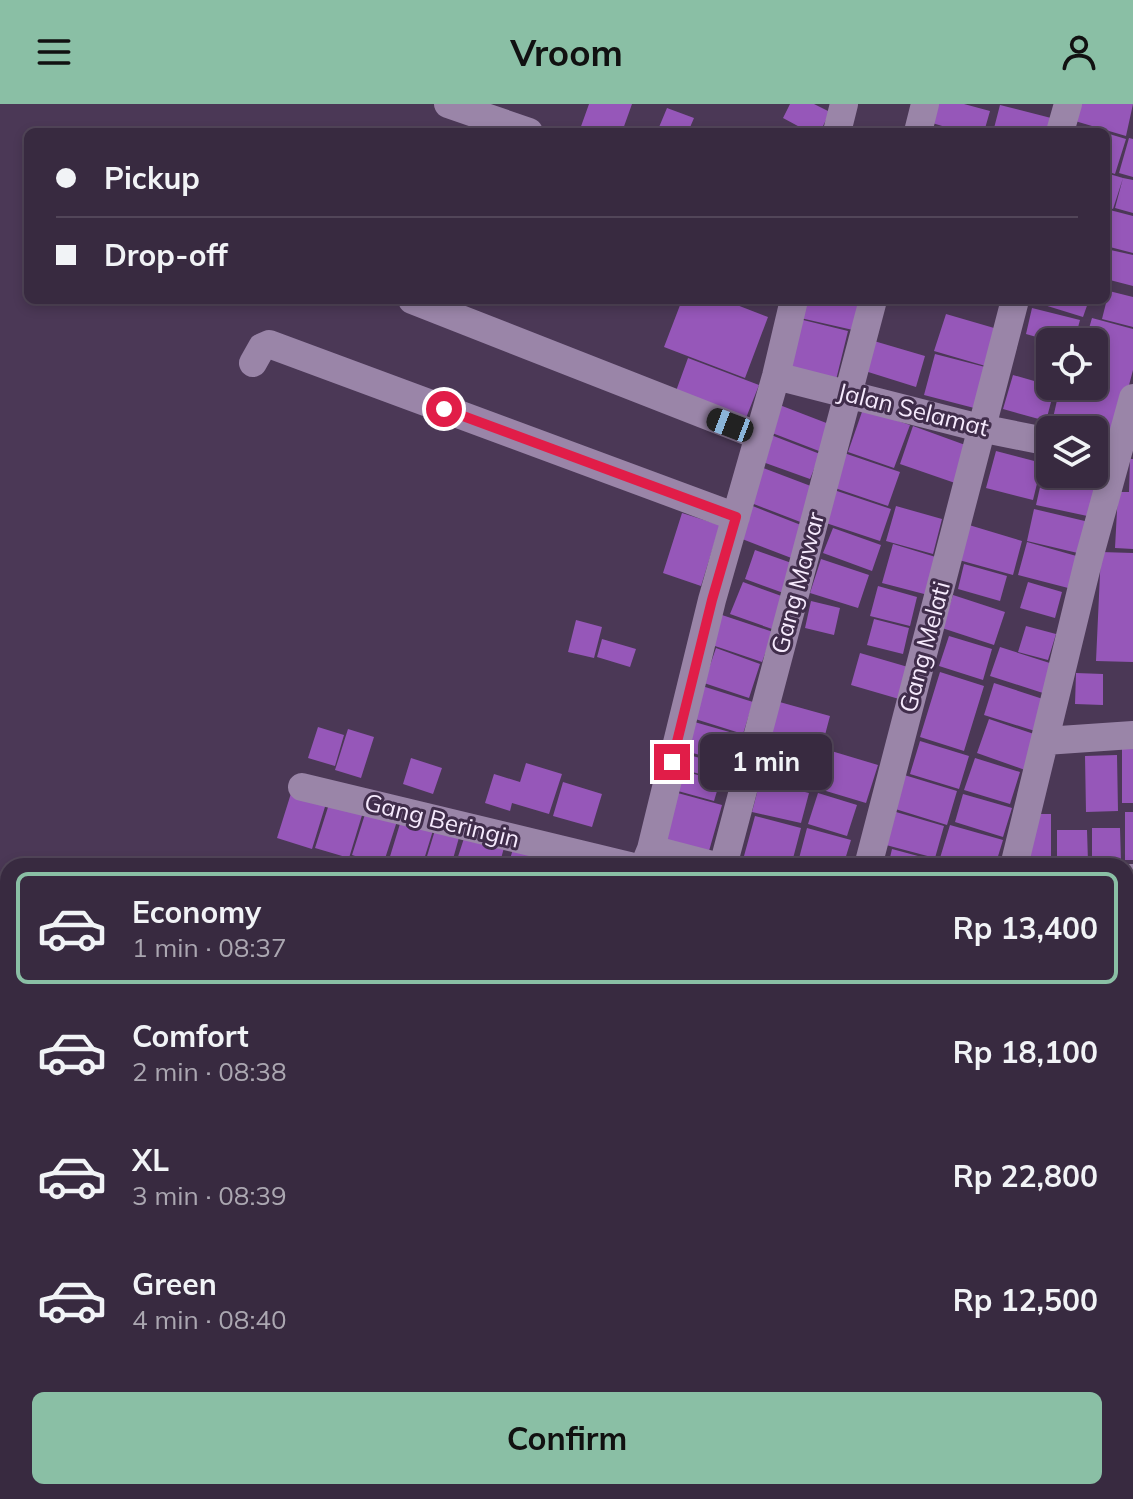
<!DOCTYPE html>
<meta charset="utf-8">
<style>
body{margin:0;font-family:Mulish,sans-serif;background:#3f3247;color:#f1f3f6;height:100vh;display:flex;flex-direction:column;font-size:30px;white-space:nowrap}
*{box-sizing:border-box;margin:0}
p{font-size:26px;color:#aba7b1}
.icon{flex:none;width:44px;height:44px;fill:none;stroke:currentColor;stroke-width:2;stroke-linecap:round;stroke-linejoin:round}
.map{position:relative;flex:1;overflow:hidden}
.drawer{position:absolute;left:0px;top:754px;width:1134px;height:642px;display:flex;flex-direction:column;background:#382a40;border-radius:24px 24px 0 0;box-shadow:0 4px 12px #0003,0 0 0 2px #524659}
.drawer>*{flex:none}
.banner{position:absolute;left:24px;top:24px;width:1086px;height:176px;border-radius:12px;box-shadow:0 4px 12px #0003,0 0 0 2px #524659;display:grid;align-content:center;height:176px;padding:0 32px;background:#382a40}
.tools{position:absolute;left:1036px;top:224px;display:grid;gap:16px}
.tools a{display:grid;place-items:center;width:72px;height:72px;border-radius:12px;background:#382a40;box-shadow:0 4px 12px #0003,0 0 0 2px #524659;font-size:40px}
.end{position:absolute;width:36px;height:36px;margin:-18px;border:10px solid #e11d48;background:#fff;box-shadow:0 0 0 4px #fff}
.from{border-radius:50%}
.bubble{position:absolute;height:56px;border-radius:12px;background:#382a40;box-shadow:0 4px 12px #0003,0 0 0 2px #524659;font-size:26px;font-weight:700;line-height:56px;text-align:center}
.car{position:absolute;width:24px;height:48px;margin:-24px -12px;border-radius:10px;box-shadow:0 0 6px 2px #0007;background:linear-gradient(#222 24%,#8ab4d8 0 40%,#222 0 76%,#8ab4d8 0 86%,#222 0)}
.banner b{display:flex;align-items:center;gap:28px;height:76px;font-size:30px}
.banner b+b{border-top:2px solid #524659}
.banner i{width:20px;height:20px;background:#f1f3f6}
ul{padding:14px 0 0;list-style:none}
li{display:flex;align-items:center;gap:24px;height:112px;margin:0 16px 12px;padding:0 16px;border:4px solid transparent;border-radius:12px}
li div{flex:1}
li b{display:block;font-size:30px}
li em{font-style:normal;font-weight:700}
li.selected{border-color:#8abfa5}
li>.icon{width:72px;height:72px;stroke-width:1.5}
.primary-button{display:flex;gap:16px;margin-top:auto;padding:16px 32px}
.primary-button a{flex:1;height:92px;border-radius:12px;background:#8abfa5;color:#111;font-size:32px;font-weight:700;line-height:92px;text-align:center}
header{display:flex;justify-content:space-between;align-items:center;height:104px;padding:0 32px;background:#8abfa5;color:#111;font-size:36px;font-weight:700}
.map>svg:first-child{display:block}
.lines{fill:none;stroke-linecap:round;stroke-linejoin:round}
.stream{stroke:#112b2a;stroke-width:7}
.building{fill:#9657b9}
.street{stroke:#9a85a8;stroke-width:28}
.route{stroke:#e11d48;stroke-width:10}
.labels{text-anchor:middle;stroke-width:6;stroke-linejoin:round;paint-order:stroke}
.street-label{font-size:24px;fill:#f6eafd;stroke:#402d4b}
</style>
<header><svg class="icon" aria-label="menu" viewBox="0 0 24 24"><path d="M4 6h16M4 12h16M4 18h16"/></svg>Vroom<svg class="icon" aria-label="person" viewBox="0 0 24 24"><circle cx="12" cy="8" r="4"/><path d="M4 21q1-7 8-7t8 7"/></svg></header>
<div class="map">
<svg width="1133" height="1395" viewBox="0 0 1133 1395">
<rect width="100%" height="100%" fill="#4b3856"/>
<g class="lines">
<path class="stream" d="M0 1190 8 1194
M514 1388 527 1395"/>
</g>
<path class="building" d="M589 0H632L622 28H579Z
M790 0H814L830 8 820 28H809L783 14Z
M934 0H964L990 7 984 28H962L929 18Z
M1080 0H1133L1126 32 1075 17Z
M1000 1 1055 15 1052 28H993Z
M667 4 694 14 688 28H657Z
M1106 29 1126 35 1115 70 1106 67Z
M1129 34 1133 35V73L1119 69Z
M1106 69 1123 74 1113 105 1106 102Z
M1123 74 1133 76V109L1115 104Z
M1106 105 1133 112V149L1106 142Z
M1106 145 1133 151V182L1106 175Z
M1109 187 1133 193V223L1102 215Z
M682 196H724L768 213 745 274 664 243Z
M800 196H860L853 226 796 213Z
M1028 196H1089L1083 213Z
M1032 204 1080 216 1074 238H1054L1026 230Z
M946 210 1001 226 989 263 934 247Z
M1092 214 1133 225V266L1114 338 1094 333V326H1064L1051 323 1060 283 1097 292 1067 283 1094 282V238H1085Z
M799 215 848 227 835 280 787 268Z
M874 237 925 252 916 283 865 267Z
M935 250 989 264 978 305 924 291Z
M688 254 759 281 746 314 676 287Z
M1013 271 1055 283 1046 317 1003 305Z
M777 300 829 320 819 347 767 327Z
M863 305 910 321 894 364 848 348Z
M913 322 968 342 955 379 900 360Z
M771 331 820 350 810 375 760 357Z
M1049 343 1050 370H1094V358L1104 361 1092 413 1036 401Z
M996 347 1042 359 1033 396 986 384Z
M844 349 900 368 888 402 832 383Z
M1130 355H1133V445L1115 444 1118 388H1129Z
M758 362 816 384 803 419 746 397Z
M834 386 891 405 880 437 823 418Z
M750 401 806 423 794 455 737 433Z
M896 402 942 415 933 450 886 437Z
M1034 405 1089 418 1082 450 1027 437Z
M682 409 720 421 701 482 663 469Z
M969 421 1022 437 1013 471 959 456Z
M833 424 881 441 872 467 823 449Z
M1027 438 1080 453 1072 485 1018 471Z
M893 440 939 454 928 491 882 479Z
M755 446 800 462 789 491 745 475Z
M1101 448 1133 449V558L1096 557Z
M821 455 869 471 858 504 810 489Z
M964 460 1007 472 1000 497 958 485Z
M743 478 787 494 775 526 730 510Z
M1028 478 1062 488 1055 514 1020 504Z
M878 482 917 493 910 522 870 512Z
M953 491 1005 508 994 541 942 524Z
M811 497 840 504 834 531 805 524Z
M722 511 773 528 762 558 712 541Z
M874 515 909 524 903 550 867 541Z
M576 516 602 523 594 554 568 548Z
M1026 522 1056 530 1048 556 1018 548Z
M949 532 992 545 983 576 939 562Z
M602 535 636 545 630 563 597 553Z
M1000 543 1056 561 1046 590 990 572Z
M716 544 760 560 749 594 704 579Z
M860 549 908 563 899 595 851 581Z
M940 568 984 582 964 647 920 633Z
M1076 569 1103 570V601L1075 600Z
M994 579 1046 596 1035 627 984 611Z
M702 582 753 598 743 630 692 614Z
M776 597 830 612 821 646 766 631Z
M989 615 1037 631 1025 666 977 649Z
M691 617 740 631 732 660 682 646Z
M318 623 344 631 335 662 308 654Z
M348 625 374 633 361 674 335 666Z
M771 636 821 649 811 686 761 673Z
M920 637 969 652 959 685 910 670Z
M1122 644H1133V699H1122Z
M828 646 878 661 866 699 816 684Z
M685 650 730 662 726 677 681 665Z
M1117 651 1118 707 1086 708 1085 652Z
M411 654 442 664 433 690 403 680Z
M975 654 1020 668 1010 700 964 686Z
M526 659 562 670 549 710 512 699 510 707 485 699 494 670 520 678Z
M683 667 720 677 714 697 678 687Z
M901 670 957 687 947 721 892 704Z
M760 677 809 689 801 719 752 708Z
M563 678 602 690 592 723 553 712Z
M293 683 328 693 312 745 277 734Z
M674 688 722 701 709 747 661 734Z
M818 689 857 701 847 732 808 720Z
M963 690 1012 704 1003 733 955 718Z
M330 697 363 708 349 754 315 744Z
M367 704 398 714 383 761 352 751Z
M896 708 944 722 935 754 886 741Z
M1125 708H1133V756H1125Z
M403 710 435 720 422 762H399L388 759Z
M1030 710H1051V762H1030Z
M755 712 801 724 791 762H781L744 752Z
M950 721 1003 736 995 762H967L940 754Z
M436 723 460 730 451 762H424Z
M807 724 851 736 843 762H797Z
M1092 724H1120L1121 758H1092Z
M1057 726H1087L1088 758H1057Z
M466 728 505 740 499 762H455Z
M515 738 544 747 539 762H508Z
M892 745 918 752 916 762H888Z
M1127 794H1133V845H1127Z
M1126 1099H1133V1132H1126Z
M1126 1328 1133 1330V1347L1127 1374Z
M302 1388H327L326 1395 301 1392Z
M331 1388H364L362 1395H330Z
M386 1388H404L403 1395H385Z
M407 1388H431L429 1395H405Z
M870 1388H897L896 1395H868Z
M910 1388H947L945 1395H908Z
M949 1388H968L976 1389 975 1395H948Z
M985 1389 1011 1393V1395H984Z"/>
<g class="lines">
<path class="street" d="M448 0 529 28
M837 28 844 0
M918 28 925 0
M1060 28 1068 0
M412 196 759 332
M253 259 262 243 269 240 736 413
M776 272 980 324 1050 338
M1045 637 1133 631
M302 683 630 762
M651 745 716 762
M644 762 651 745 712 496 776 272 794 196
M723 762 873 196
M868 762 1015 196
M1014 762 1089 454 1133 294
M1126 774H1133
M1126 1075 1133 1076
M1126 1190 1133 1191
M472 1388 486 1395
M1083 1388 1119 1395
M220 1395 222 1388
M372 1395 374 1388"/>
</g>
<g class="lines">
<path class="route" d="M444 305 736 413 712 496 672 658"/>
</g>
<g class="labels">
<g class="street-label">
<text transform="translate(913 306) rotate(14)" y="8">Jalan Selamat</text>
<text transform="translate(798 479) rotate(-75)" y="8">Gang Mawar</text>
<text transform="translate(925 543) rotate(-75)" y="8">Gang Melati</text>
<text transform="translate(442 717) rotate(14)" y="8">Gang Beringin</text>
</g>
</g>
</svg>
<div class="tools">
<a><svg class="icon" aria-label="locate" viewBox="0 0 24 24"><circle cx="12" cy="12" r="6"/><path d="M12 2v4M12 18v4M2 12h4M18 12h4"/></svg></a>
<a><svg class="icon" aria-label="layers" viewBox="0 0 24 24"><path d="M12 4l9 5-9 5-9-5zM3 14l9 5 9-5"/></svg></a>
</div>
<i class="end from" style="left:444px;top:305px"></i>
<i class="end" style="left:672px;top:658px"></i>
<div class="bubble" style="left:700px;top:630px;width:132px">1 min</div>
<i class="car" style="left:730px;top:321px;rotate:291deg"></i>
<div class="banner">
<b><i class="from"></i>Pickup</b>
<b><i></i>Drop-off</b>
</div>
<section class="drawer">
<ul>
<li class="selected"><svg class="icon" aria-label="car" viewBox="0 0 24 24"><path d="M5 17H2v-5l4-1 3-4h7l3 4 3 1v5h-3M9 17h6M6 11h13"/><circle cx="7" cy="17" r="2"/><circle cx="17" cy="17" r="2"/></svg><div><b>Economy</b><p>1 min · 08:37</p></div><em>Rp 13,400</em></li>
<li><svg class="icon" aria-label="car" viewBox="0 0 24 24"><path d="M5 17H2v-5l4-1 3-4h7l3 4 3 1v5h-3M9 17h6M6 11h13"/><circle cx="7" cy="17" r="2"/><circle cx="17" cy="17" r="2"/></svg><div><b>Comfort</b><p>2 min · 08:38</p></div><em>Rp 18,100</em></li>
<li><svg class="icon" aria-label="car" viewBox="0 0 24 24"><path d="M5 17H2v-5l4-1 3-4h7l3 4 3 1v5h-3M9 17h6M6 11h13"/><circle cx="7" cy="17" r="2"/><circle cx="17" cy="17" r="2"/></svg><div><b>XL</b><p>3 min · 08:39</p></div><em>Rp 22,800</em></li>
<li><svg class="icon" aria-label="car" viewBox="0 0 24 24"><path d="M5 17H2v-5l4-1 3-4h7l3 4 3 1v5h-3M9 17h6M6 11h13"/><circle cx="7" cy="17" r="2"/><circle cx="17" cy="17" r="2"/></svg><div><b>Green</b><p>4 min · 08:40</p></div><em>Rp 12,500</em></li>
</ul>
<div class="primary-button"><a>Confirm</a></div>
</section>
</div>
